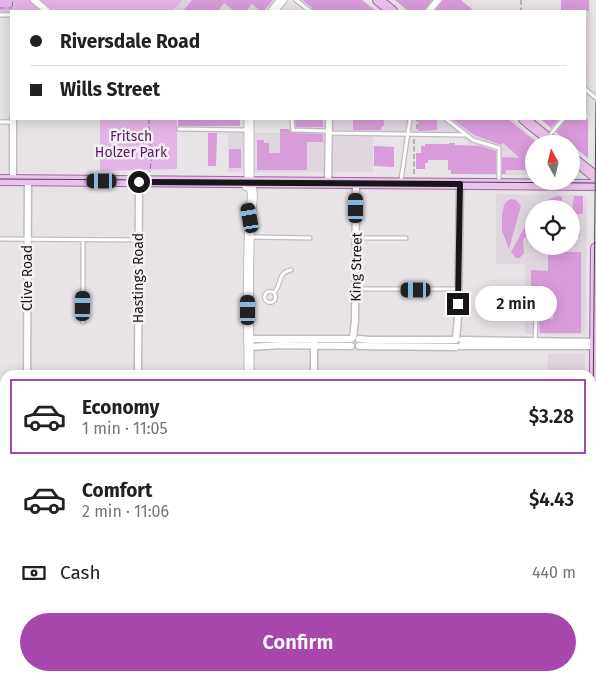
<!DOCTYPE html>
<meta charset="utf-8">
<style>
body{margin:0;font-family:"Fira Sans",sans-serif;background:#f6f6f6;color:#202124;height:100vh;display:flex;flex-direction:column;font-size:19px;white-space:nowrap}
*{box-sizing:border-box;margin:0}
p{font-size:16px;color:#757577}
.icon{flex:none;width:28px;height:28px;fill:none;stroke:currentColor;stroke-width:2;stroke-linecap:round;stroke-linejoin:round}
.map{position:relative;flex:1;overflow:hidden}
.details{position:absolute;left:0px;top:370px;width:596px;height:311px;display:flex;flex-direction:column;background:#fff;border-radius:15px 15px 0 0;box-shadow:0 2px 12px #0003}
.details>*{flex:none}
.guide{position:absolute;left:10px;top:10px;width:576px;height:110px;border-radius:0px;box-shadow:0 2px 12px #0003;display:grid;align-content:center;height:110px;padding:0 20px;background:#fff}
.needle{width:32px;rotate:352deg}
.buttons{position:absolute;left:525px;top:135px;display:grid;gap:10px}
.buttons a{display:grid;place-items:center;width:55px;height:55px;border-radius:50%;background:#fff;box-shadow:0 2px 12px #0003;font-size:25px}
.end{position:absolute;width:22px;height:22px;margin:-11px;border:6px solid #181618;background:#fff;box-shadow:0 0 0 2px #fff}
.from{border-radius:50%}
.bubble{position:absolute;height:35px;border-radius:18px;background:#fff;box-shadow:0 2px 12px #0003;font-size:16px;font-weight:600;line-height:35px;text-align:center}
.car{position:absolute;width:15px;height:30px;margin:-15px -8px;border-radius:6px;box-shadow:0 0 4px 1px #0007;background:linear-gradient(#222 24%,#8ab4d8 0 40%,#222 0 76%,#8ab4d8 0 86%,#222 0)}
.guide b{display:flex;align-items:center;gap:18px;height:48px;font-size:19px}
.guide b+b{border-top:1px solid #e0e0e0}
.guide i{width:12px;height:12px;background:#202124}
ul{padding:9px 0 0;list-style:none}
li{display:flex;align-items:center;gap:15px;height:75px;margin:0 10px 8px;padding:0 10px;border:2px solid transparent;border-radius:0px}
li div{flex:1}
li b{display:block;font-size:19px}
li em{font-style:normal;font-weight:600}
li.on{border-color:#a746ac}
li>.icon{width:45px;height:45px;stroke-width:1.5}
.pay{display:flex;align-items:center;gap:12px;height:55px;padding:0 20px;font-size:19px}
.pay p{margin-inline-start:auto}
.button{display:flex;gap:10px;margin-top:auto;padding:10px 20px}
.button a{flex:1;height:58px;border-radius:30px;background:#a746ac;color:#fff;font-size:20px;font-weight:600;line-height:58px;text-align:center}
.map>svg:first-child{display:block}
.built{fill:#e0d6e0;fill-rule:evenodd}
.green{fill:#e5b3e6}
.building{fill:#d89cda}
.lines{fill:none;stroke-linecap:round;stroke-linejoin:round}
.lane-casing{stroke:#c0bcc0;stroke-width:5.5}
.street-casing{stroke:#c0bcc0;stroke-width:9}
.secondary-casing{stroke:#c0bcc0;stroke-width:11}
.primary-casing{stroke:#996c9b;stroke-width:12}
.path{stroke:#848184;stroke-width:1;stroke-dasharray:5 2.5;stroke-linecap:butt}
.lane{stroke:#fff;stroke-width:3}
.street{stroke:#fff;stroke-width:6}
.secondary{stroke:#fff;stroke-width:9}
.primary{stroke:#ecc2ed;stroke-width:10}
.tram{stroke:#454245;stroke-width:1}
.route{stroke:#181618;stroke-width:6}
.labels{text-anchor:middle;stroke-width:5;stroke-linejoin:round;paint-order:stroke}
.park-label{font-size:14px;fill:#5d1761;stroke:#f4f1f4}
.street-label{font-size:14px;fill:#181618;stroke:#f4f1f4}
</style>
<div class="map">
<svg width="596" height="681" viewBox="0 0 596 681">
<rect width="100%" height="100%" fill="#e7e3e7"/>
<path class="built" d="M183 0H277L268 11H172Z
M561 0H590L588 159 540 119H585V11H561Z
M289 119H512L541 144H534V175H467L468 142 458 134 415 136 403 134 373 133V172H228V133H289Z
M496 194 582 195 587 200 585 335 525 334V264H496ZM534 209H571V246H534Z
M548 353 585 354V375H547Z"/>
<path class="green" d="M0 0H183L172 11H11V13L0 12Z
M100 119H177V169L100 171Z"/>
<path class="building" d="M192 0H273L264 11H260L252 4 246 11H234L224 3 218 11H183Z
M302 0H362L376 11H313L312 8Z
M395 0H432L424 11H408Z
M443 0H461L474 11H435Z
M561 0H589V11H561Z
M178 119H240V126H178Z
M295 119H323V127H296Z
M353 119H384V125L381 128V130H353Z
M418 119H437V130L418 131Z
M452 119H508L534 140V174H527L525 170H506L505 174H502V157L520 158 503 143 501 145 474 135Z
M541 119H559L551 128Z
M566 119H588V158L556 132Z
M280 129H289L290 132 293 133 323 134V142H307V170H257V140H264V143H269V153H280Z
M208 133H217L216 166H208Z
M449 143H455V145L481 146 496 151V174H451V170H448V160H428V163H425V169H416V153H421V146H425V144H449Z
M374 146 394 147V167L374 166Z
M229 149H241V168H229Z
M558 196 562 197V202L560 209H536L547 200Z
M574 196H583V214H574V210H572Z
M511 199 516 200 521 206 509 249 502 231V215L504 205 507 201Z
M534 213V237L527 235 523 240 524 254 519 258H516L511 252 529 219Z
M571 228 580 231V236L577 238H571Z
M548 252H581V333H540L539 319H553V304H540V288L537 287 531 288V270L548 271Z"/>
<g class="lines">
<defs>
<path id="lane" d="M296 0 310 11
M0 15H11
M585 89 596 98
M292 119 293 130 328 131
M446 119 473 140 499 148V183
M0 122H13
M179 129 248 130
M329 133 466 135
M548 137 563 119
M401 180 410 119
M250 237 310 238
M357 238H406
M0 239 138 240
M355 289H458
M264.5 297a5.5 5.5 0 1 1 11 0a5.5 5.5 0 1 1-11 0Z
M274 293C282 284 277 273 291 270
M83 322V240
M535 342 537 290
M0 510 5 511
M0 565H5
M409 681V676"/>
<path id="street" d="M34 0 47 11
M429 11 438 0
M13 180V119
M328 183 329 119
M353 337 355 321 356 183
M249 339H351
M359 339 370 340H455
M456 339 458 318 460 184
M462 340 595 342
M359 346 456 347
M461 346H595
M249 347 281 345 351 346
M27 375 28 181
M138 375 139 181
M314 375V341
M230 681V676"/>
<path id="secondary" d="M273 11 282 0
M247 186 249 182V119
M249 375C249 323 247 272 250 220 250 207 256 194 249 182
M0 621H5"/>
<path id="primary" d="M378 0 392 11
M524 119 555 144
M571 157 596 177
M0 180 596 185
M592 681 596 248"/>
</defs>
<use href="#lane" class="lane-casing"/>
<use href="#street" class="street-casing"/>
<use href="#secondary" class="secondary-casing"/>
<use href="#primary" class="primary-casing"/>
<path class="path" d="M521 0V11
M12 7 13 0
M0 8H12
M149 119V140L152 151 150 172
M417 129V119
M414 139V174"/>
<use href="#lane" class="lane"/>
<use href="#street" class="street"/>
<use href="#secondary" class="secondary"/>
<use href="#primary" class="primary"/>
<path class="tram" d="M0 179 596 183
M591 615 596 102
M594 681 595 609"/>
</g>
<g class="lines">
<path class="route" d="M139 182 460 184 458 304"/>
</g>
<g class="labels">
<g class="park-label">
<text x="131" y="141">Fritsch<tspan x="131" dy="16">Holzer Park</tspan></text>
</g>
<g class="street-label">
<text transform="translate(356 267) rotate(-89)" y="5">King Street</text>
<text transform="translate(27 278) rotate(-90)" y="5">Clive Road</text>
<text transform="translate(138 278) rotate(-90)" y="5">Hastings Road</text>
</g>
</g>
</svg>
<div class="buttons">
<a><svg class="needle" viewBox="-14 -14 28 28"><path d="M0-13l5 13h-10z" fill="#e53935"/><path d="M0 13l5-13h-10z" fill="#757577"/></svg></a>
<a><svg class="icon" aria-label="locate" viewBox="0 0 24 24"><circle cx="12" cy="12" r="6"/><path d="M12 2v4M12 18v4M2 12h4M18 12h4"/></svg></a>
</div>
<i class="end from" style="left:139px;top:182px"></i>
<i class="end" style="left:458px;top:304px"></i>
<div class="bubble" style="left:475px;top:286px;width:82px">2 min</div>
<i class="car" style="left:102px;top:181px;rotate:270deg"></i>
<i class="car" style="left:356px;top:208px;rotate:0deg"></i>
<i class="car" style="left:250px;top:218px;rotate:350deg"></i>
<i class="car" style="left:416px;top:290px;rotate:270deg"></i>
<i class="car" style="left:83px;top:306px;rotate:1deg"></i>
<i class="car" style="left:248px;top:310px;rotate:0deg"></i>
<div class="guide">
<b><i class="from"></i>Riversdale Road</b>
<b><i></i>Wills Street</b>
</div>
<section class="details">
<ul>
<li class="on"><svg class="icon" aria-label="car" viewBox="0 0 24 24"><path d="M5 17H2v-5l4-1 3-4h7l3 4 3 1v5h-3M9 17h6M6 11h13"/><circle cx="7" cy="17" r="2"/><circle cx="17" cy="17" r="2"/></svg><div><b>Economy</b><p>1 min · 11:05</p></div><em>$3.28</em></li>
<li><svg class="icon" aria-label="car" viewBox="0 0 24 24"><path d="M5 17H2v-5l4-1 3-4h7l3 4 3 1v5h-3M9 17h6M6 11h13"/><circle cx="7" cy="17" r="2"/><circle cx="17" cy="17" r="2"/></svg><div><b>Comfort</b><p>2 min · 11:06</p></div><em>$4.43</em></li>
</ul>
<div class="pay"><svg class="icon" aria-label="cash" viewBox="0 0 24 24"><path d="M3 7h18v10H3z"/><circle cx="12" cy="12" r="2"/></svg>Cash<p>440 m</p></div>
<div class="button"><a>Confirm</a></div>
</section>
</div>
